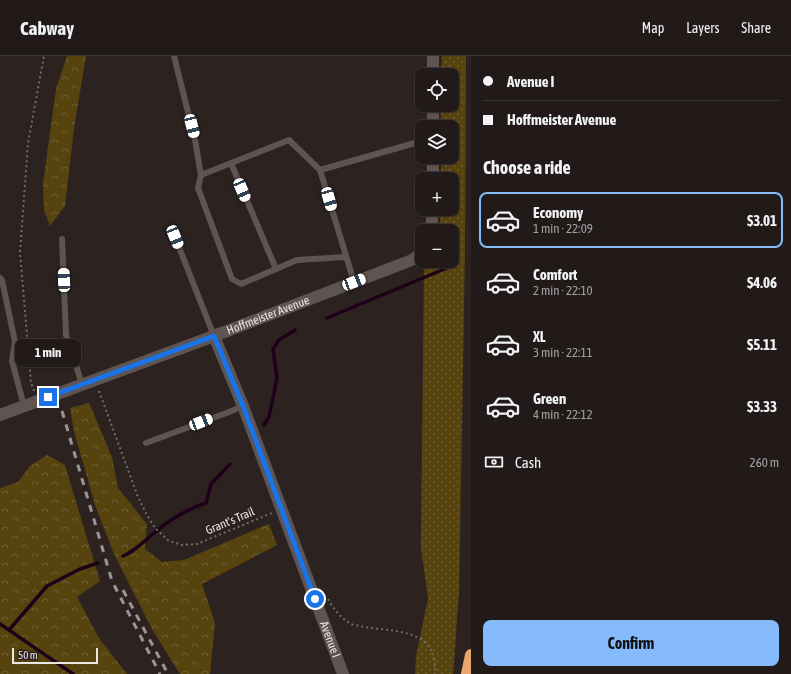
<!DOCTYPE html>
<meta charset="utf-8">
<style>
body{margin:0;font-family:"Asap Condensed",sans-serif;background:#292322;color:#f1f3f6;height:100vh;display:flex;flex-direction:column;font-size:15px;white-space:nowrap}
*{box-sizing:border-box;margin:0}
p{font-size:13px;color:#a2a1a2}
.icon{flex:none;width:22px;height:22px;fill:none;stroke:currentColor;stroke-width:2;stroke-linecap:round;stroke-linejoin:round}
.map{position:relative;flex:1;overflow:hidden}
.drawer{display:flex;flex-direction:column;background:#211a19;width:320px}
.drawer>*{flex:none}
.banner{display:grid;align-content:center;height:88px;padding:0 12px;background:#211a19}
.tools{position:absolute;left:415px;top:12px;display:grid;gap:8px}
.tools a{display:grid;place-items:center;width:44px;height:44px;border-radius:8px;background:#211a19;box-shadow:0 1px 3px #0004,0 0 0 1px #3e3838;font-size:20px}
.scale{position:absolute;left:12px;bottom:10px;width:86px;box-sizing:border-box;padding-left:4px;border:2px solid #ebe5e4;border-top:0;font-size:11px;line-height:14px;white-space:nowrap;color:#ebe5e4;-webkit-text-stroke:3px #2c2321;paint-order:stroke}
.end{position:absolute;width:18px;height:18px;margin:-9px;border:5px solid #1a73e8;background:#fff;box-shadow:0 0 0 2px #fff}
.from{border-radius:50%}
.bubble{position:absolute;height:28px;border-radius:8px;background:#211a19;box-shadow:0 1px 3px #0004,0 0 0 1px #3e3838;font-size:13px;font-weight:700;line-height:28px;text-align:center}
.car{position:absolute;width:12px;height:24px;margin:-12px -6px;border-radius:5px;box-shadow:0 0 3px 1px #0007;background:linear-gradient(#fff 24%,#345 0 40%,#fff 0 76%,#345 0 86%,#fff 0)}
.banner b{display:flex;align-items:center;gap:14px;height:38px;font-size:15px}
.banner b+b{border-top:1px solid #3e3838}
.banner i{width:10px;height:10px;background:#f1f3f6}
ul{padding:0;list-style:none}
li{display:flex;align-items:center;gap:12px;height:56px;margin:0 8px 6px;padding:0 4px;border:2px solid transparent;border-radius:8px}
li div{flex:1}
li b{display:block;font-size:15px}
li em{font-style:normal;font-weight:700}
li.current{border-color:#85bbfb}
li>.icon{width:36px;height:36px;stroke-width:1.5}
h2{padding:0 12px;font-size:18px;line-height:48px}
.pay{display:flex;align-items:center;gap:10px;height:44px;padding:0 12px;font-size:15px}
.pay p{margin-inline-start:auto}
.action{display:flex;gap:8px;margin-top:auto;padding:8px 12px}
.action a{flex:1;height:46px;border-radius:8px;background:#85bbfb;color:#111;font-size:16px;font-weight:700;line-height:46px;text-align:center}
header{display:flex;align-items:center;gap:24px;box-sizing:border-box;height:56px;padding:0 20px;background:#211a19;border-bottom:1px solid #3e3838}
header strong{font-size:19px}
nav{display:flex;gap:22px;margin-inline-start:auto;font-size:14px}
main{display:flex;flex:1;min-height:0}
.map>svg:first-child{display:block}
.grass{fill:url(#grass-dots)}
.forest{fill:url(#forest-crowns)}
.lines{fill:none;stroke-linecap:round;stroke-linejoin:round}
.stream{stroke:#1e0018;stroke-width:3.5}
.path{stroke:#736b69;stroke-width:2;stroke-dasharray:2 3;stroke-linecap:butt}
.lane{stroke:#5e5451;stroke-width:6}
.street{stroke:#5e5451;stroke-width:12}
.highway{stroke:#eba76f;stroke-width:12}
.rail{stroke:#9c9593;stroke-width:3;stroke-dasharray:7 7;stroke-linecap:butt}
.route{stroke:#1a73e8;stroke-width:5}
.labels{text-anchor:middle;stroke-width:4;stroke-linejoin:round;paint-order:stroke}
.street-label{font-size:12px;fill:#ebe5e4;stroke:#2c2321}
</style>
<header>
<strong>Cabway</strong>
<nav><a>Map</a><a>Layers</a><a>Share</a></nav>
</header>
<main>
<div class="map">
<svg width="471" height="618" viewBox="0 0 471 618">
<defs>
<pattern id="grass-dots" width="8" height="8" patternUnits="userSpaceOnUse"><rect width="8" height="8" fill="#57430e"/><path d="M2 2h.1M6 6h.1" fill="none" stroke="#6f5e31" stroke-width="1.8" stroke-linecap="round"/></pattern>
<pattern id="forest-crowns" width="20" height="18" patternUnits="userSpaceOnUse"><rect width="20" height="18" fill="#57430e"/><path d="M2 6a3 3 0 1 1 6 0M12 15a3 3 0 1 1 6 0" fill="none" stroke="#6f5e31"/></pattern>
</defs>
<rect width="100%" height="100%" fill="#2c2321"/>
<path class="grass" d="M442 0H466L465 193 459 536 454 606 453 618H415L416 601 428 542 421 492 424 208 426 205H452V175H439L441 153H452V123H441V101H452V71H441V49H452V19H441Z"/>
<path class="forest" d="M67 0H86L74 72 65 150 50 170 44 154 43 128 56 33Z
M89 347 112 401 118 432 147 468 145 493 162 506 184 504 269 468 277 489 202 528 215 567 210 618H180L152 573 114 498 95 449 74 375 70 352Z
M47 399 65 409 100 525 77 541 99 582 127 618H0V432L18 426 30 410Z"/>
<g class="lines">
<path class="stream" d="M327 262 454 209
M264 369 269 361 277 322 273 293 279 284 295 274
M123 500C135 495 143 486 153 478 170 463 185 454 206 447L211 428 230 408
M0 568 73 618
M9 574 47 530 80 513 98 507"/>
<path class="path" d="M34 335 31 327 20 196 28 87 44 0
M99 335 138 441 147 459 155 472 169 485 182 489 197 488 272 457
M328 543C334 553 340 562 351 568 353 569 357 569 360 570 381 575 420 572 431 594 434 601 436 610 435 618"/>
<path class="lane" d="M174 0 195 84 201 119
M231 107 276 213
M320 114 289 84 201 119 198 132 232 223 241 228 297 204 346 201
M175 181 214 280
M62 183 66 279 82 328
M0 222 2 224 15 286 12 305 24 350
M354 226 320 114 422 85
M146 387 229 356 243 350"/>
<g class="street">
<path d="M433 0V19"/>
<path d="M433 49V71"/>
<path d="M433 101V123"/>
<path d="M431 175 433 153"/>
<path id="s1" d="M214 280 243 350 343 618"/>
<path id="s2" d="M0 359 214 280 412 204 421 198 422 196"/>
</g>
<path class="highway" d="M467 618 471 599"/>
<path class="rail" d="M62 355 112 525 160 618
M123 534 168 618"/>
</g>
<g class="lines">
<path class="route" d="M48 341 214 280 243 350 315 543"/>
</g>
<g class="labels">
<g class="street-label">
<text dy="4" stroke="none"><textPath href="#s2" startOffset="286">Hoffmeister Avenue</textPath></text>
<text transform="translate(230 465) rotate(-23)" y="4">Grant's Trail</text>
<text dy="4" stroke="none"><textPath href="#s1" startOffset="325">Avenue I</textPath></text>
</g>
</g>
</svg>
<div class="tools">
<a><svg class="icon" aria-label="locate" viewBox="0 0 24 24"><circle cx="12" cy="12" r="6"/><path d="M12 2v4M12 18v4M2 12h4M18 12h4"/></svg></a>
<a><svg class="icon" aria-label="layers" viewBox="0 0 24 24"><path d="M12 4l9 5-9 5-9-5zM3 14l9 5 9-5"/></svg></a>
<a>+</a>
<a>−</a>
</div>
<div class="scale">50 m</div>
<i class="end from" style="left:315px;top:543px"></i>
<i class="end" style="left:48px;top:341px"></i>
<div class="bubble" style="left:15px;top:283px;width:66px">1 min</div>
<i class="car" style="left:192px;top:70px;rotate:166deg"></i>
<i class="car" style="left:242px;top:134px;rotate:157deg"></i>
<i class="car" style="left:329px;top:143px;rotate:164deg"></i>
<i class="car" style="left:175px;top:181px;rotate:158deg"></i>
<i class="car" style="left:64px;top:224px;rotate:358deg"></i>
<i class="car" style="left:354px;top:226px;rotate:69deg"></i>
<i class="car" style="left:201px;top:366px;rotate:69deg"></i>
</div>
<section class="drawer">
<div class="banner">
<b><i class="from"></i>Avenue I</b>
<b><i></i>Hoffmeister Avenue</b>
</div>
<h2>Choose a ride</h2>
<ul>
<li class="current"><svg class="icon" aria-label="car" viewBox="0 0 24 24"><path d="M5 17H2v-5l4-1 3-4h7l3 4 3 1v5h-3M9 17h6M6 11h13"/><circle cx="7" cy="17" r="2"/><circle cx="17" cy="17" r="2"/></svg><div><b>Economy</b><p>1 min · 22:09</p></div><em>$3.01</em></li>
<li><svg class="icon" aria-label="car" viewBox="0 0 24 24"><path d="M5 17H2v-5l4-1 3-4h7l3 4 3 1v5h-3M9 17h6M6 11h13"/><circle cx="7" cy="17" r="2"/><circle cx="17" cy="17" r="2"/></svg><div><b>Comfort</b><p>2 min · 22:10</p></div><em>$4.06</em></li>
<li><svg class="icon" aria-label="car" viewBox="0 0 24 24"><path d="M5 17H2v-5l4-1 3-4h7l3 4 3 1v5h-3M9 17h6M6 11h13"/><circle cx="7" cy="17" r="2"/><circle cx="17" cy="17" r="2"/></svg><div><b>XL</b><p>3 min · 22:11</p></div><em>$5.11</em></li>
<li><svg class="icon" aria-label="car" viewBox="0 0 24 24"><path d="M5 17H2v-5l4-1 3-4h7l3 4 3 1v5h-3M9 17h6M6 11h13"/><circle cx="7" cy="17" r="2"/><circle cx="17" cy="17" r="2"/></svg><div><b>Green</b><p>4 min · 22:12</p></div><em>$3.33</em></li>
</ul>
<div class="pay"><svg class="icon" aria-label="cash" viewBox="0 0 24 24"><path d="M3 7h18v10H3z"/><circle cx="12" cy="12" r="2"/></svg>Cash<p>260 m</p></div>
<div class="action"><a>Confirm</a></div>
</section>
</main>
